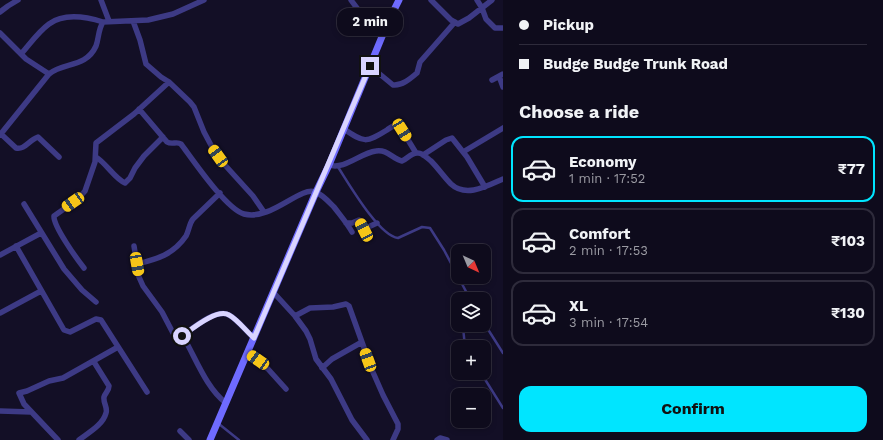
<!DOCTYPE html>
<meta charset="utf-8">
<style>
body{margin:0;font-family:"Work Sans",sans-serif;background:#171425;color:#f1f3f6;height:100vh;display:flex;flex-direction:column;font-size:15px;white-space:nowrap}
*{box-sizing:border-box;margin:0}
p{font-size:13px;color:#9b9ba3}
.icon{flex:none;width:22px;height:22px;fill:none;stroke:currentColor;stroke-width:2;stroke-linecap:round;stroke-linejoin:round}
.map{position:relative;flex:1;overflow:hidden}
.side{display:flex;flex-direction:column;background:#0e0b1c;width:380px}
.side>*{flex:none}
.banner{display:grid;align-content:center;height:88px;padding:0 16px;background:#0e0b1c}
.needle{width:26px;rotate:136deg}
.buttons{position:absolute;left:451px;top:244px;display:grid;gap:8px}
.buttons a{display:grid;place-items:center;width:40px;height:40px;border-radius:8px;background:#0e0b1c;box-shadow:0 2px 6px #0003,0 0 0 1px #2e2b3b;font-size:20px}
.end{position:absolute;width:18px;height:18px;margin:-9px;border:5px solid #d9d4ff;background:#111;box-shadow:0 0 0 2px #111}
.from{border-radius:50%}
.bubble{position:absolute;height:28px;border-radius:12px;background:#0e0b1c;box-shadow:0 2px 6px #0003,0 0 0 1px #2e2b3b;font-size:13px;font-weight:700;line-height:28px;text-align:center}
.car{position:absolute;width:12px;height:24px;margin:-12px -6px;border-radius:5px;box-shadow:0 0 3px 1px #0007;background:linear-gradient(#f5c518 24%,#345 0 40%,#f5c518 0 76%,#345 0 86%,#f5c518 0)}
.banner b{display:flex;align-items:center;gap:14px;height:38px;font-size:15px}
.banner b+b{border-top:1px solid #2e2b3b}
.banner i{width:10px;height:10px;background:#f1f3f6}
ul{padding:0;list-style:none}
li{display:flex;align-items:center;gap:12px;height:66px;margin:0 8px 6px;padding:0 8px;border:2px solid #2e2b3b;border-radius:12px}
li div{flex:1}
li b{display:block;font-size:15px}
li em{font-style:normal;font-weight:700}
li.selected{border-color:#00e5ff}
li>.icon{width:36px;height:36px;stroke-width:1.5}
h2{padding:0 16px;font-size:18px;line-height:48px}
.cta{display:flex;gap:8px;margin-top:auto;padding:8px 16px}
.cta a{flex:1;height:46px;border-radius:12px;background:#00e5ff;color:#111;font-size:16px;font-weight:700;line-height:46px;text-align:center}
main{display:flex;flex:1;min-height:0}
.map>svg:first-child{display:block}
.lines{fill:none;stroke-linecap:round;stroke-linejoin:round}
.lane{stroke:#3d3a85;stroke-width:2.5}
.street{stroke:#3d3a85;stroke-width:5.5}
.secondary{stroke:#6f6bff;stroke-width:7}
.route{stroke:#d9d4ff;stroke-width:5}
</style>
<main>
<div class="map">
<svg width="503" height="440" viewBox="0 0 503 440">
<rect width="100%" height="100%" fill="#130f26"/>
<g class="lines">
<path class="lane" d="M338 167C349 184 379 236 398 238L422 227 430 228 444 250 470 299
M484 323 503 353
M465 347 463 327 465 325
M481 373 503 408
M219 424 239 440"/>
<path class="street" d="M101 0 109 21
M351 0C360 14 371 23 384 33
M431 0 451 20 458 24 469 18 492 0
M477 0 482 8 486 19 495 28H503
M0 12 8 6 18 0
M133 21 140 40 146 64 161 77 169 82 190 102 194 107 204 132 212 147 224 164 253 196 264 212
M0 33 26 59 49 74
M21 54C30 44 38 32 49 24 64 13 87 17 103 22
M370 66 393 85C402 86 410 79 417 73L420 62 455 22
M499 76 503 87
M492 80 503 74
M139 109 167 142C172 145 177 141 181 144 193 160 226 209 244 214 271 221 300 186 315 192 322 194 329 202 334 207 340 215 347 223 352 232
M344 129C364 143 366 143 387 130 391 127 393 125 399 126L402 130 416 153
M1 134 16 148C25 150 29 140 38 137L59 157
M0 135 49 74C64 62 86 68 96 46 99 38 98 30 103 22L148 20 173 14 204 0
M463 152 503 128
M423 155 446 140 452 138 467 157 485 187
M96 157C106 163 115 179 125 183L130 178 135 168 144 156 163 137
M329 165C345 170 360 153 376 151 387 149 393 159 402 161 407 159 412 152 418 153 423 153 427 158 431 161 438 168 444 177 451 184 466 198 487 186 503 179
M24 204 64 269 82 290 96 302
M346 223H352L359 220 364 229 377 223
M16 246 64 330 70 332 96 319 101 320 147 392
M134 246 139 277 143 286 162 312 173 333 178 336H182L184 338C196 359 207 389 226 403
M0 255 41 233
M137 264C157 259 173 255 186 236 189 231 189 224 193 219L220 193
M84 268C77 259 53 226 54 216L78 199 85 191 95 162 96 143 134 114 169 82
M274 293 295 316 306 331 310 339 316 359 331 379 352 420 367 440
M0 313 41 291
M295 316 310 308 333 307 346 304 349 306 372 370 383 395 398 424V429L393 440
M182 336C192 329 216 308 229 315 237 319 247 332 254 338
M247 353 268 369 286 389
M322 368 332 359 362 342
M0 411 31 412
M180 431 189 440
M58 440 24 404 19 393 27 391 49 381 63 378 118 347
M79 440C88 433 103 425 106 413 108 408 103 403 104 397 105 393 109 391 109 386L94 362
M437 440 440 438 447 440"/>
<path class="secondary" d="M210 440 316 192 329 165 388 22 399 0"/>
</g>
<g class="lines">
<path class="route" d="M182 336C192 329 217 308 229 315 237 319 247 332 254 338L370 66"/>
</g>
</svg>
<div class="buttons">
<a><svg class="needle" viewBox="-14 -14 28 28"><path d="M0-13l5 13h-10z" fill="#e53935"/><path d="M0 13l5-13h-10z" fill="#9b9ba3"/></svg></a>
<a><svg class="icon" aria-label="layers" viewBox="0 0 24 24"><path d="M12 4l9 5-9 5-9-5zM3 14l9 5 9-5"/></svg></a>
<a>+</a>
<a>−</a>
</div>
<i class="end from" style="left:182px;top:336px"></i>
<i class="end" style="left:370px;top:66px"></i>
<div class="bubble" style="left:337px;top:8px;width:66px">2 min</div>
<i class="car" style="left:402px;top:130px;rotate:148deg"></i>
<i class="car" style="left:218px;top:156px;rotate:324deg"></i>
<i class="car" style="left:73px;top:202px;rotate:236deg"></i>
<i class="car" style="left:364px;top:230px;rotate:333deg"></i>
<i class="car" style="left:137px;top:264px;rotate:170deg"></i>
<i class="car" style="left:258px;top:360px;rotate:305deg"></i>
<i class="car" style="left:368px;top:360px;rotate:340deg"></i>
</div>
<section class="side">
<div class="banner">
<b><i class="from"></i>Pickup</b>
<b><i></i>Budge Budge Trunk Road</b>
</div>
<h2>Choose a ride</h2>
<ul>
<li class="selected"><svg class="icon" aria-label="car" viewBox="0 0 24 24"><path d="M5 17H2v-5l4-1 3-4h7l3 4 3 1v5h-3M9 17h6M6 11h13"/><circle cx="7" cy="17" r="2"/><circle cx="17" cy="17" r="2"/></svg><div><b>Economy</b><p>1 min · 17:52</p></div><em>₹77</em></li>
<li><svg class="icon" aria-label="car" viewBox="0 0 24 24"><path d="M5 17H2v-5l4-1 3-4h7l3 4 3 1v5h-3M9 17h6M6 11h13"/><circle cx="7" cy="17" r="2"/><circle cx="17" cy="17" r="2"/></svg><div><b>Comfort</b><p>2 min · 17:53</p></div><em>₹103</em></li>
<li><svg class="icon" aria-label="car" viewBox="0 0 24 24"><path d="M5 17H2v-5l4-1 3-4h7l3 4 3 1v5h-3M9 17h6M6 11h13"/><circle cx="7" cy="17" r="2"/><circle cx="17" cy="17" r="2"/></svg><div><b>XL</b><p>3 min · 17:54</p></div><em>₹130</em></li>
</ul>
<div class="cta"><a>Confirm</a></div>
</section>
</main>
